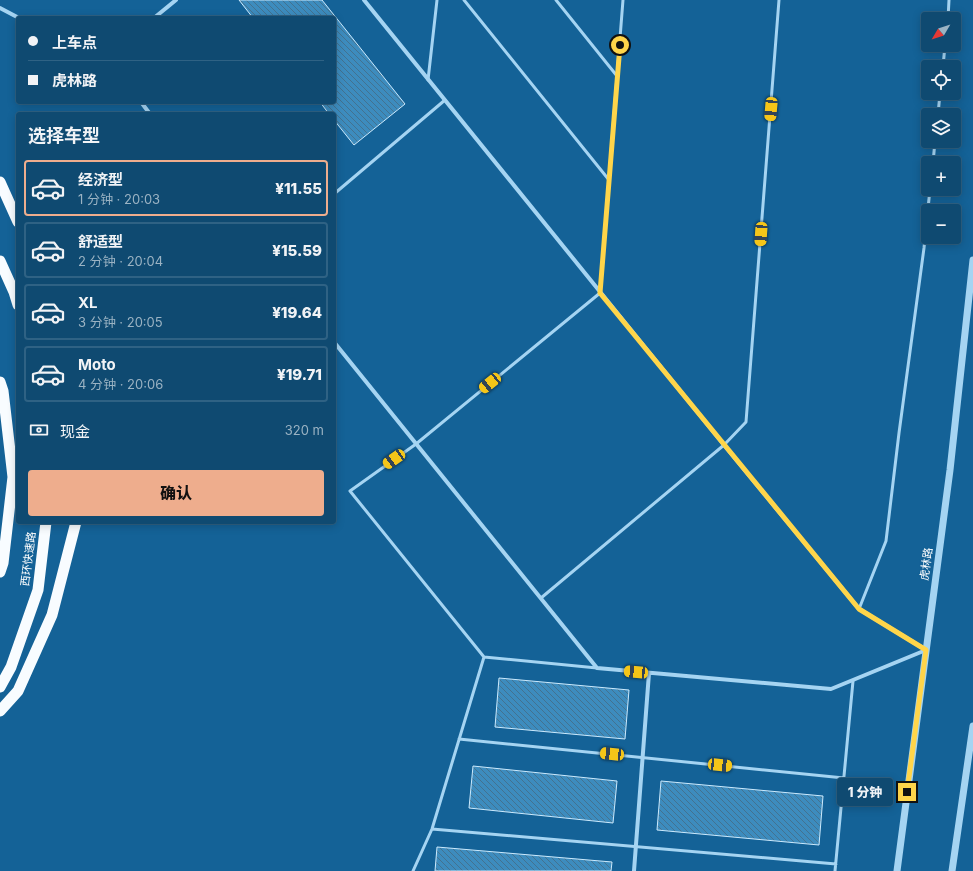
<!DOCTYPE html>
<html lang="zh">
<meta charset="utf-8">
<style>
body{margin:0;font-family:Inter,"Noto Sans SC",sans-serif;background:#1d5479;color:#f1f3f6;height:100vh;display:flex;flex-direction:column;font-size:15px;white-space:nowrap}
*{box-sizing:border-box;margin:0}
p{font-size:13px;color:#9bb3c3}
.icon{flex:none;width:22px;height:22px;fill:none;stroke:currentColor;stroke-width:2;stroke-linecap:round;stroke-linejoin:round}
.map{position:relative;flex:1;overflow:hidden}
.details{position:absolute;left:16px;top:112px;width:320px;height:412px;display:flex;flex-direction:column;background:#0f4a71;border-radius:4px;box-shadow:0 2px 10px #0003,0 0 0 1px #2f6284}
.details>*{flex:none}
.banner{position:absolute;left:16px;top:16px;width:320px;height:88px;border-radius:4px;box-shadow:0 2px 10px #0003,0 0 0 1px #2f6284;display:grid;align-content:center;height:88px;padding:0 12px;background:#0f4a71}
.needle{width:26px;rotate:231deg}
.fabs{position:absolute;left:921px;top:12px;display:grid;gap:8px}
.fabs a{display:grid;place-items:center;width:40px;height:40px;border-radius:4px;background:#0f4a71;box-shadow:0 2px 10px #0003,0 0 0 1px #2f6284;font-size:20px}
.end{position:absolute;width:18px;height:18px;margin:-9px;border:5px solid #ffd54a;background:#111;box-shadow:0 0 0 2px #111}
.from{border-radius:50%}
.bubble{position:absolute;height:28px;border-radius:4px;background:#0f4a71;box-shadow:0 2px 10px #0003,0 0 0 1px #2f6284;font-size:13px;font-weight:800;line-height:28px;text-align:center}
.car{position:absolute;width:12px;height:24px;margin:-12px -6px;border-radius:5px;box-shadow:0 0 3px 1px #0007;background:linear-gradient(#f5c518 24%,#345 0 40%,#f5c518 0 76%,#345 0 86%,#f5c518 0)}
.banner b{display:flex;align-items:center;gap:14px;height:38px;font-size:15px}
.banner b+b{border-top:1px solid #2f6284}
.banner i{width:10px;height:10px;background:#f1f3f6}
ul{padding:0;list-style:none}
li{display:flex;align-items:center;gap:12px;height:56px;margin:0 8px 6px;padding:0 4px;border:2px solid #2f6284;border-radius:4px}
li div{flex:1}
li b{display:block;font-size:15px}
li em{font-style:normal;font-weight:800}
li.selected{border-color:#eead8d}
li>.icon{width:36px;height:36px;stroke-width:1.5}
h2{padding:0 12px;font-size:18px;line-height:48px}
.pay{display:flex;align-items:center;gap:10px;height:44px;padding:0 12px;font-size:15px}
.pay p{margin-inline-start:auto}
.action{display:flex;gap:8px;margin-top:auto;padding:8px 12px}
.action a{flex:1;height:46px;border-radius:4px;background:#eead8d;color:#111;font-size:16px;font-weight:800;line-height:46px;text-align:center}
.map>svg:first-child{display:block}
.building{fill:url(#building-back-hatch);stroke:#cceafd}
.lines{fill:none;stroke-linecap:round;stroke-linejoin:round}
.service{stroke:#a5d4f2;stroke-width:3}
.minor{stroke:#a5d4f2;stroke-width:4}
.tertiary{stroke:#a5d4f2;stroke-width:7}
.trunk{stroke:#f8fcff;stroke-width:11}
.route{stroke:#ffd54a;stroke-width:5}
.labels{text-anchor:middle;stroke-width:3;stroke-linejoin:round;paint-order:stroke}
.street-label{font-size:11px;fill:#fff;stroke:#146297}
</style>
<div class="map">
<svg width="973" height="871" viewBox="0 0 973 871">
<defs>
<pattern id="building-back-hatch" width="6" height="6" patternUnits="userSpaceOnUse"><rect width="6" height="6" fill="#3d8cbe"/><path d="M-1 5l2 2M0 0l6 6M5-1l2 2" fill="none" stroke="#437290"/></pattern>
</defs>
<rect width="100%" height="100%" fill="#146297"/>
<path class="building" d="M239 0H322L405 104 354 145 334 120V114H329L320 102H334V18H253Z
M499 678 629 690 625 739 495 727Z
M473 766 617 781 613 823 469 808Z
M661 781 823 796 819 845 657 830Z
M437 847 612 862 611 871H435Z"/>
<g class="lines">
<path class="service" d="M464 0 609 180
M556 0 617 76
M948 19 949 0
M943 67 945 45
M428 80 437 0
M938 115 940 93
M933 163 935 141
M334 194 445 100
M541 598 724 445 746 422 779 0
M859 609 886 541 899 433 924 248 930 189
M597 668 484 657 350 491 416 444 600 293 623 0
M459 739 844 778
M432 829 836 864
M413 871 432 829 484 657
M835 871 853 681"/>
<path class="minor" d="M364 0 724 445 859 609 926 650
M0 8 19 18
M154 18 176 0
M141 102 150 114
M334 342 597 668 831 689 926 650
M634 871 649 673"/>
<path class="tertiary" d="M897 871 950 470 973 260
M952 871 973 726"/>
<path class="trunk" d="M0 182 18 222
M0 261 14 292 18 305
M0 382 3 391 13 477 3 563 0 572
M0 687 11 667 38 590 46 522
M0 711 18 691 52 615 76 522"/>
</g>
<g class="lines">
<path class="route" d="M620 45 600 293 859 609 926 650 907 792"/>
</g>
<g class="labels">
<g class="street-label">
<text transform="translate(28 559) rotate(-83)" y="4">西环快速路</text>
<text transform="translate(926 564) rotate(-82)" y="4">虎林路</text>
</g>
</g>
</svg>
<div class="fabs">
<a><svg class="needle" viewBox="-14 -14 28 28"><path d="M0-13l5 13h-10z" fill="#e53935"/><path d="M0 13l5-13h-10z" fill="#9bb3c3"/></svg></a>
<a><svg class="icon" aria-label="locate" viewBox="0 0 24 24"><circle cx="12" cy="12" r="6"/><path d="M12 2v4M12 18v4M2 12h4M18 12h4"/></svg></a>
<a><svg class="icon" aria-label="layers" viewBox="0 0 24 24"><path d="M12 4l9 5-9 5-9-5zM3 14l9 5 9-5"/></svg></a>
<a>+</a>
<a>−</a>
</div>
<i class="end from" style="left:620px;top:45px"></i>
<i class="end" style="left:907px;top:792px"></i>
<div class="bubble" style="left:837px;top:778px;width:56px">1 分钟</div>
<i class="car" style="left:771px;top:109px;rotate:185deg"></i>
<i class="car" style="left:761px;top:234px;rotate:184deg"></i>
<i class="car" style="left:490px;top:383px;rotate:231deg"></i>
<i class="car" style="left:394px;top:459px;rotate:235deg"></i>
<i class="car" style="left:636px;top:672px;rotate:275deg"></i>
<i class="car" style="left:612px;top:754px;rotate:276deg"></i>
<i class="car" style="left:720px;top:765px;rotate:96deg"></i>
<div class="banner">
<b><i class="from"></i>上车点</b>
<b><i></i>虎林路</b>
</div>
<section class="details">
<h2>选择车型</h2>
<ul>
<li class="selected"><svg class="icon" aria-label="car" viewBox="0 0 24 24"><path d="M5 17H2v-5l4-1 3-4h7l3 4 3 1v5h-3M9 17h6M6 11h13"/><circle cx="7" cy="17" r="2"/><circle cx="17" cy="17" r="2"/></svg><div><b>经济型</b><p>1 分钟 · 20:03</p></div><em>¥11.55</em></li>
<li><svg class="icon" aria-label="car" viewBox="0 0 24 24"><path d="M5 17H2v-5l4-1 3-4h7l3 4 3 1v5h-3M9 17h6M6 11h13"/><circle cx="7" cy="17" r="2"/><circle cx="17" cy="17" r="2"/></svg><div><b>舒适型</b><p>2 分钟 · 20:04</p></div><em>¥15.59</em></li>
<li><svg class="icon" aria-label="car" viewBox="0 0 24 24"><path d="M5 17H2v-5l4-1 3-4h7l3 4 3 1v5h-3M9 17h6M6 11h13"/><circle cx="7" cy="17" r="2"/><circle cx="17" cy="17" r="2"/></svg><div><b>XL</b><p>3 分钟 · 20:05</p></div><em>¥19.64</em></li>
<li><svg class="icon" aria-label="car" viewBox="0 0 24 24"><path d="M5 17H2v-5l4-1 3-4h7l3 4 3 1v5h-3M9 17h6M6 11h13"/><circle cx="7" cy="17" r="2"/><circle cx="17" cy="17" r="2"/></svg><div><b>Moto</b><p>4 分钟 · 20:06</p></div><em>¥19.71</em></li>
</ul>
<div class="pay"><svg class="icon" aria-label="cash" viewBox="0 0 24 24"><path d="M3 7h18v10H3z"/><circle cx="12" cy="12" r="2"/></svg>现金<p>320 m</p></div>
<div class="action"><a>确认</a></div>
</section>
</div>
